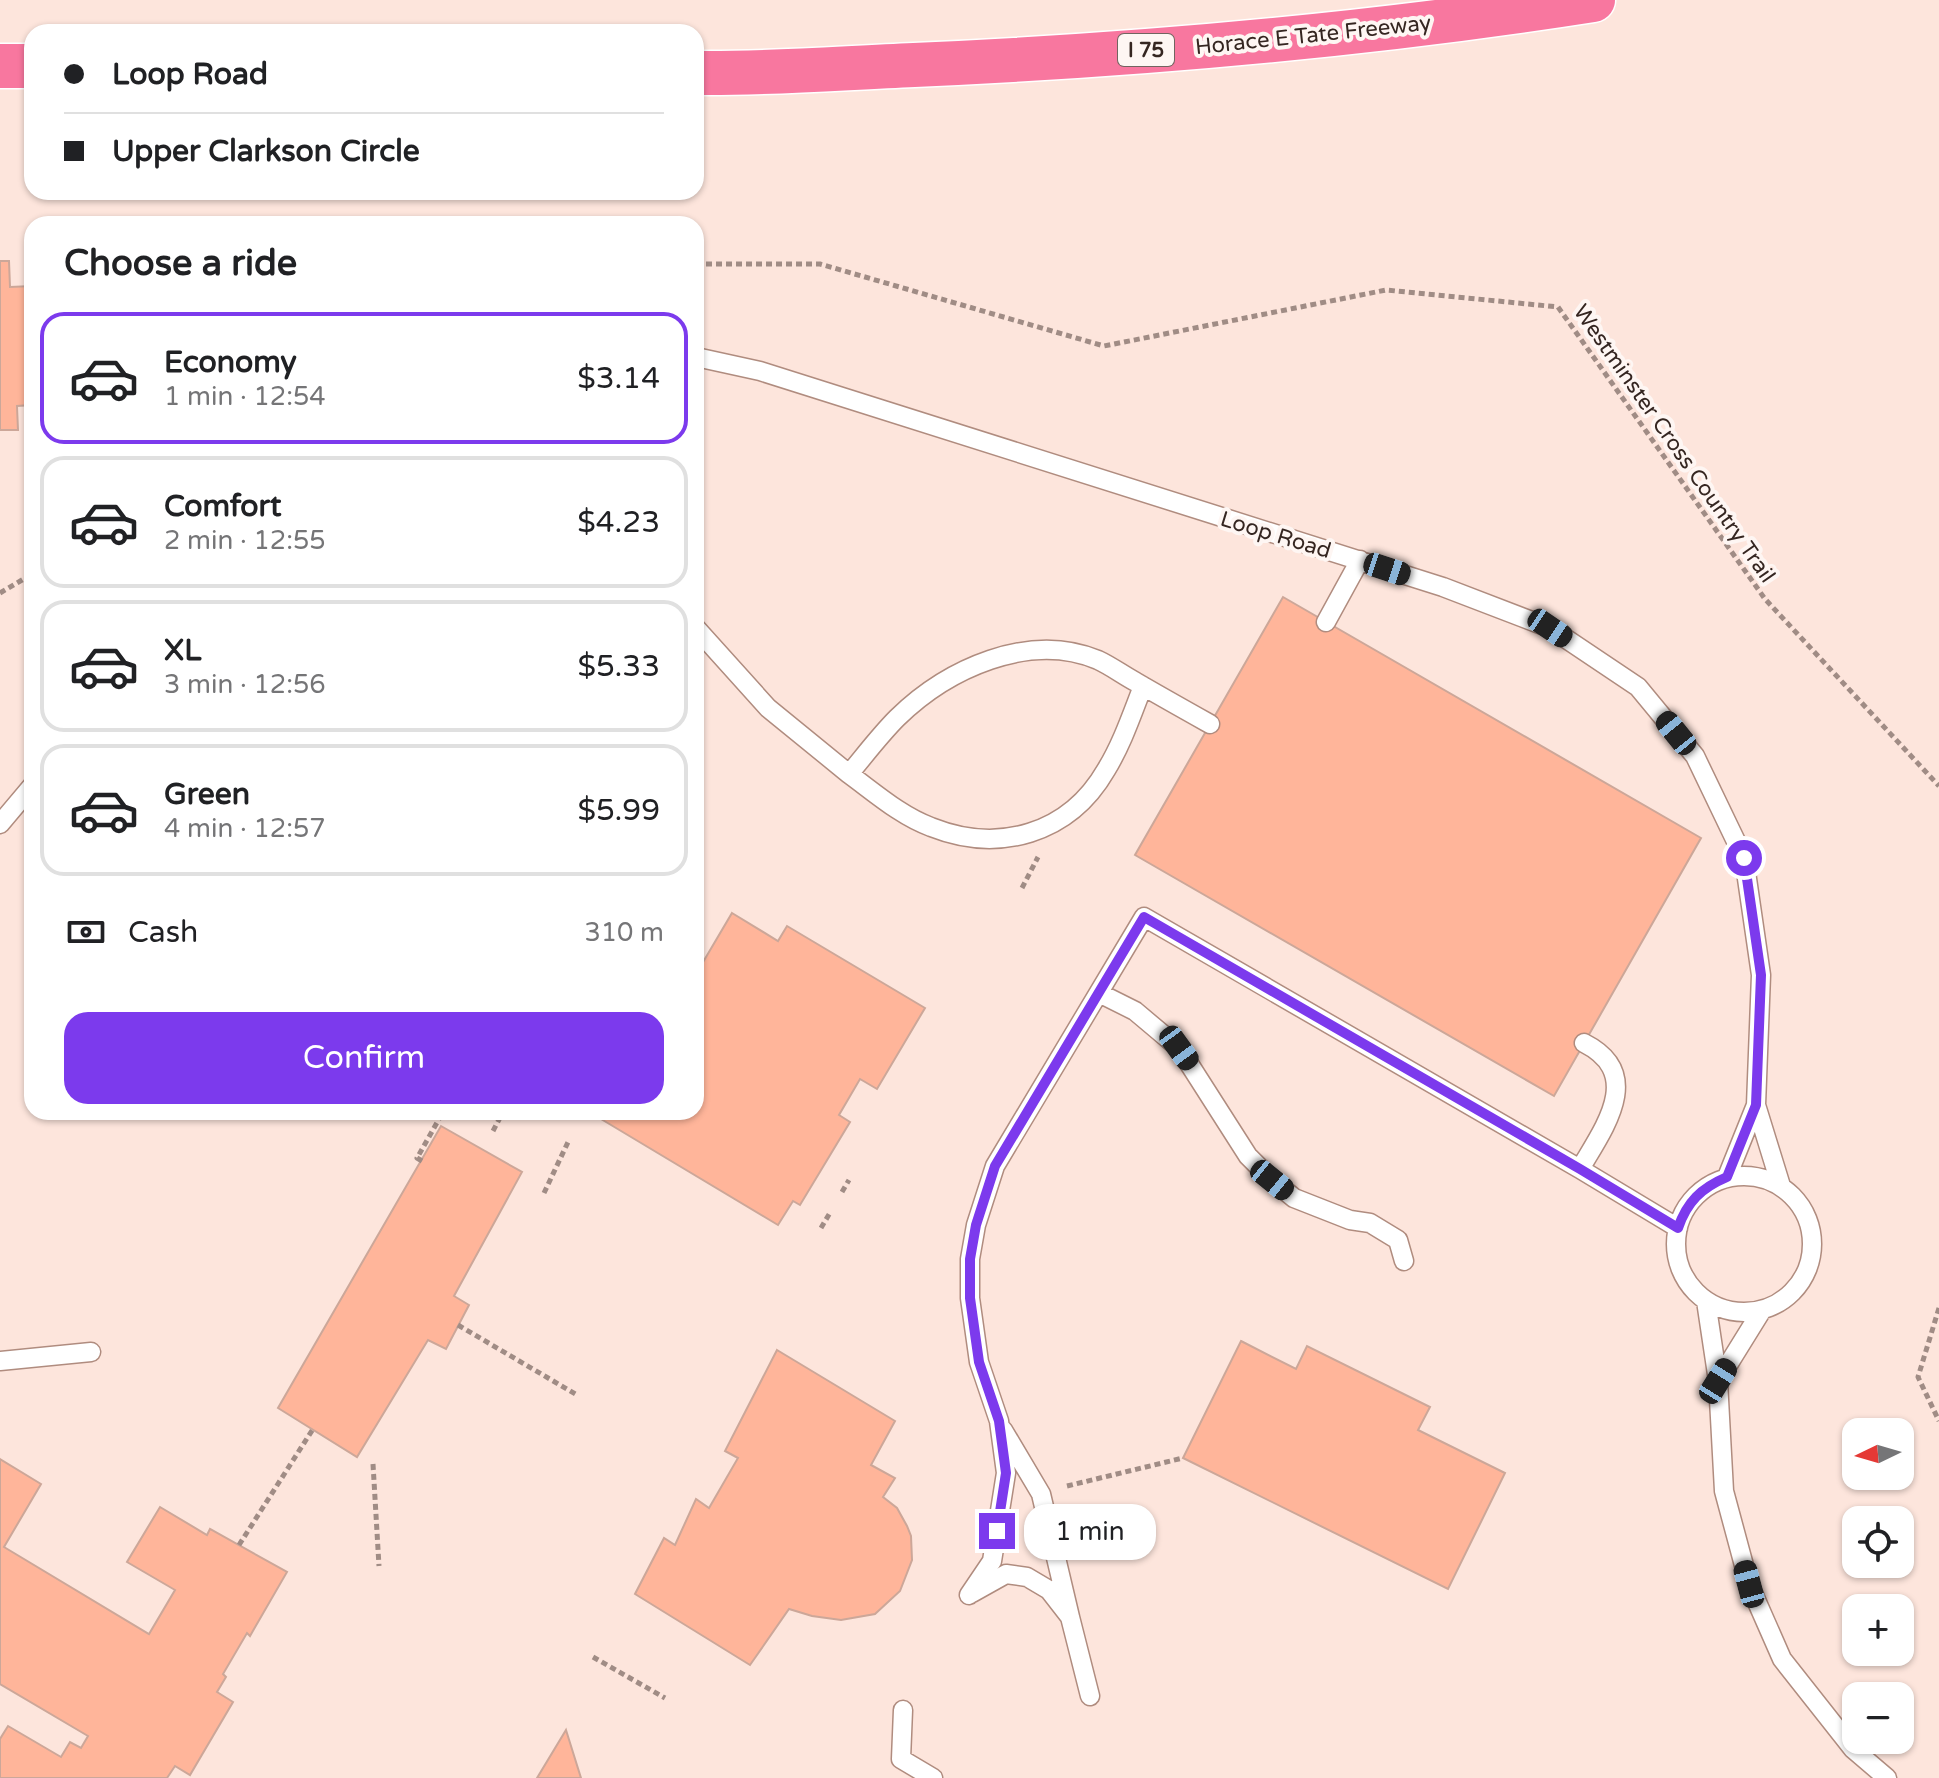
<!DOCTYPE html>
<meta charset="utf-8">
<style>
body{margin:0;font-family:"Varela Round",sans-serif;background:#f6f6f6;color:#202124;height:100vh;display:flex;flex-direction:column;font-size:30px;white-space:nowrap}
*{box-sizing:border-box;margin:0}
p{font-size:26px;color:#757577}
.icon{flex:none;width:44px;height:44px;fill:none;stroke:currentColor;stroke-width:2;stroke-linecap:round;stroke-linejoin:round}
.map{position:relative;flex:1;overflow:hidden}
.sheet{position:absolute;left:24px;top:216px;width:680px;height:904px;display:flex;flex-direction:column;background:#fff;border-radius:24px;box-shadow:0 2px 6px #0004}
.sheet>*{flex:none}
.hud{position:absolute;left:24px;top:24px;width:680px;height:176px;border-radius:24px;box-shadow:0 2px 6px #0004;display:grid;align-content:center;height:176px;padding:0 40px;background:#fff}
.needle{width:52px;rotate:265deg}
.fabs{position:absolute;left:1842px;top:1418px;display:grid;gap:16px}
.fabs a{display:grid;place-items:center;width:72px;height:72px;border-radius:16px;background:#fff;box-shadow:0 2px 6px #0004;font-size:40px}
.end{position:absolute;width:36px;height:36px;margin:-18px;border:10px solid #7c3aed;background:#fff;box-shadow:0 0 0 4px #fff}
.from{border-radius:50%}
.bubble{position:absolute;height:56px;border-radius:24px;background:#fff;box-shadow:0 2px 6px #0004;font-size:26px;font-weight:600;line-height:56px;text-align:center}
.car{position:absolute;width:24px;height:48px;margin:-24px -12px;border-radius:10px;box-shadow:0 0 6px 2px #0007;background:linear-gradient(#222 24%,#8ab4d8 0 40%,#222 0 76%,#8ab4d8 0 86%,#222 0)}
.hud b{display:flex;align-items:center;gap:28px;height:76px;font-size:30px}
.hud b+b{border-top:2px solid #e0e0e0}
.hud i{width:20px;height:20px;background:#202124}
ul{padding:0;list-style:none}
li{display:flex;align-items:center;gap:24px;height:132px;margin:0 16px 12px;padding:0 24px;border:4px solid #e0e0e0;border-radius:24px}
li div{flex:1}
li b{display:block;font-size:30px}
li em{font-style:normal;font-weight:600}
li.active{border-color:#7c3aed}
li>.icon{width:72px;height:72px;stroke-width:1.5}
h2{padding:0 40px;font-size:36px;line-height:96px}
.pay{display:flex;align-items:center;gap:20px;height:88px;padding:0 40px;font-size:30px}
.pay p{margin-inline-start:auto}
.action{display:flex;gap:16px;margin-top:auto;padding:16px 40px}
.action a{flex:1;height:92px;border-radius:24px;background:#7c3aed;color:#fff;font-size:32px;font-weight:600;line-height:92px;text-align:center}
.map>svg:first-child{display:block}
.building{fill:#ffb59a;stroke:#cca799;stroke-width:2}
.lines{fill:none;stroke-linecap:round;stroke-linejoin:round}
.lane-casing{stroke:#b08c7f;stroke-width:21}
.highway-casing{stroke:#fff;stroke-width:47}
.path{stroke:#a08c85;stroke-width:5;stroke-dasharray:6 4;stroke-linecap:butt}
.lane{stroke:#fff;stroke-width:18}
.highway{stroke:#f8779f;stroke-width:44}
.route{stroke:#7c3aed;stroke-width:10}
.labels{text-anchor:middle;stroke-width:8;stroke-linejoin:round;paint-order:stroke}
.shield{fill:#fef6f3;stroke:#716460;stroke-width:2}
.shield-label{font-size:20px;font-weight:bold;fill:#352621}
.street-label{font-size:22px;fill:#352621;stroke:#fef6f3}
</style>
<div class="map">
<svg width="1939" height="1778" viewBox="0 0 1939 1778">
<rect width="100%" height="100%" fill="#fde5dc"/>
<path class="building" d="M0 261H9L10 287 32 286V405L17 406 18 430H0Z
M1283 597 1701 838 1554 1096 1135 855Z
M732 913 778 941 787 926 925 1008 877 1089 860 1079 839 1115 850 1122 800 1205 793 1201 778 1225 601 1119 605 1112H696V1020L701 1011 696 1007V974Z
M441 1126 522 1172 454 1296 469 1305 446 1349 428 1340 357 1457 278 1408Z
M1241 1341 1296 1369 1307 1346 1430 1407 1418 1430 1505 1473 1448 1589 1183 1458Z
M777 1350 895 1421 871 1465 895 1478 883 1497 897 1508 907 1526 911 1536 912 1560 900 1591 875 1614 841 1620 812 1616 789 1609 750 1665 635 1594 664 1538 675 1545 696 1499 709 1508 738 1458 725 1451Z
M0 1459 41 1484 4 1547 149 1634 175 1590 127 1562 160 1507 207 1535 210 1529 287 1572 250 1636 247 1633 223 1674 226 1677 217 1692 233 1702 190 1775 175 1766 167 1778H0V1739L8 1726 61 1757 70 1742 81 1748 88 1736 0 1684Z
M566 1730 581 1778H537Z"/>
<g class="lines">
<defs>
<path id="lane" d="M696 357 760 371 1443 587 1550 628 1638 687 1695 756 1744 858 1761 975 1756 1105 1781 1186
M1326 622 1360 560
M696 628 768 708 849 774
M1143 686C1132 714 1122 744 1106 770 1069 834 999 854 931 827 901 816 875 793 849 774 865 755 880 735 897 718 947 669 1029 631 1098 660 1111 666 1123 675 1136 682 1160 696 1185 710 1210 724
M0 824 32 786
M1099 993 1135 1011 1179 1048 1248 1156 1272 1180 1294 1198 1350 1220 1370 1223 1398 1240 1404 1261
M1580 1169C1604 1128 1645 1074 1584 1043
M1676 1244a68 68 0 1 1 136 0a68 68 0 1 1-136 0Z
M1727 1177 1756 1105
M1706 1301 1718 1381 1724 1491 1749 1584 1782 1659 1853 1749 1887 1778
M0 1361 91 1352
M1718 1381 1762 1310
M1003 1430 1041 1494 1070 1617
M972 1593 1006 1574 1027 1577 1049 1590 1070 1617 1090 1696
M969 1595 992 1561 1006 1473 999 1421 979 1362 970 1298V1259L976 1225 995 1166 1144 917 1580 1169 1678 1228
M903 1710 901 1759 933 1778"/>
<path id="highway" d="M0 66H32
M696 73C768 74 841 68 914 65 1141 55 1369 35 1593 0"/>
</defs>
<use href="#lane" class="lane-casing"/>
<use href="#highway" class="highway-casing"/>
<path class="path" d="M696 264H820L1104 346 1386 290 1558 307 1765 599 1939 786
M0 593 32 574
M1022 888 1038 857
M493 1131 503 1112
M422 1161 417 1158 443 1112
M842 1192 849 1180
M544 1193 569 1140
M821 1228 831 1211
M1939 1308 1918 1377 1939 1421
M458 1325 577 1395
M373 1464 379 1566
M1067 1486 1183 1458
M239 1545 313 1429
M593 1657 665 1698"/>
<use href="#lane" class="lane"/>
<use href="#highway" class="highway"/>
</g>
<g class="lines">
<path class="route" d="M997 1531 1006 1473 999 1421 979 1362 970 1298V1259L976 1225 995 1166 1144 917 1580 1169 1678 1228C1687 1202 1701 1188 1727 1177L1756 1105 1761 975 1744 858"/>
</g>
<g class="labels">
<rect class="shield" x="1118" y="34" width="56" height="32" rx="6"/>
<g class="shield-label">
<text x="1146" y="57">I 75</text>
</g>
<g class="street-label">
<text transform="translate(1313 34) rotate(-6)" y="8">Horace E Tate Freeway</text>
<text transform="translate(1675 443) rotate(55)" y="8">Westminster Cross Country Trail</text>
<text transform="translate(1276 534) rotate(17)" y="8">Loop Road</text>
</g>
</g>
</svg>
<div class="fabs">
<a><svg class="needle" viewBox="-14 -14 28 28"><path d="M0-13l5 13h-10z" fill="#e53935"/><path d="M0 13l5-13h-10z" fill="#757577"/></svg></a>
<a><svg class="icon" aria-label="locate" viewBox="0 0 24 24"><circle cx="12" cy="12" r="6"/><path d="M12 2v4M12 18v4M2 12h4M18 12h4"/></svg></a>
<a>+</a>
<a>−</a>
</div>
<i class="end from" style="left:1744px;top:858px"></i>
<i class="end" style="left:997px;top:1531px"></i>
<div class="bubble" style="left:1024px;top:1504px;width:132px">1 min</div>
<i class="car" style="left:1387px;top:569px;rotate:108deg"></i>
<i class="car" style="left:1550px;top:628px;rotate:124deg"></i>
<i class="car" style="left:1676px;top:733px;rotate:321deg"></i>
<i class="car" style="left:1179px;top:1048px;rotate:144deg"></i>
<i class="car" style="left:1272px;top:1180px;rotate:129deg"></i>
<i class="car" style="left:1718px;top:1381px;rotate:32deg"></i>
<i class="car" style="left:1749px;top:1584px;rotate:345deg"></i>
<div class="hud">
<b><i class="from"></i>Loop Road</b>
<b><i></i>Upper Clarkson Circle</b>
</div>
<section class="sheet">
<h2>Choose a ride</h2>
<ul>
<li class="active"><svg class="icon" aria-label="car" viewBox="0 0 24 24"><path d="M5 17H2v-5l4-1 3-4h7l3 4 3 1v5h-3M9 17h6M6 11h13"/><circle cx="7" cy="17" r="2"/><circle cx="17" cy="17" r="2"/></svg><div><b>Economy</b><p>1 min · 12:54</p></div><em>$3.14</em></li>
<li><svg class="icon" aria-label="car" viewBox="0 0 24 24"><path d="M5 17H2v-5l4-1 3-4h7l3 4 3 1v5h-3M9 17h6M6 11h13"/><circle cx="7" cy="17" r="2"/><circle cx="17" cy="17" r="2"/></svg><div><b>Comfort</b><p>2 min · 12:55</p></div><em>$4.23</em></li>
<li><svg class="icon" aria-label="car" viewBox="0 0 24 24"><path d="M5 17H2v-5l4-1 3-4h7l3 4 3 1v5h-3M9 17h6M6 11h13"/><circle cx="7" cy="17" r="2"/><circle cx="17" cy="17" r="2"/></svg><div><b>XL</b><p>3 min · 12:56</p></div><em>$5.33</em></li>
<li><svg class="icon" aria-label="car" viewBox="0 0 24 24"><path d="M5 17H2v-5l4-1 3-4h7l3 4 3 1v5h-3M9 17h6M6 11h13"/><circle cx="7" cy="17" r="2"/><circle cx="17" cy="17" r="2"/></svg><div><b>Green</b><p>4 min · 12:57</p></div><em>$5.99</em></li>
</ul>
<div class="pay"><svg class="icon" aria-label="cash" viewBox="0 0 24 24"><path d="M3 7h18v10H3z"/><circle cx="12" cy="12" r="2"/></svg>Cash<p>310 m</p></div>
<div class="action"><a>Confirm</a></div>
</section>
</div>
